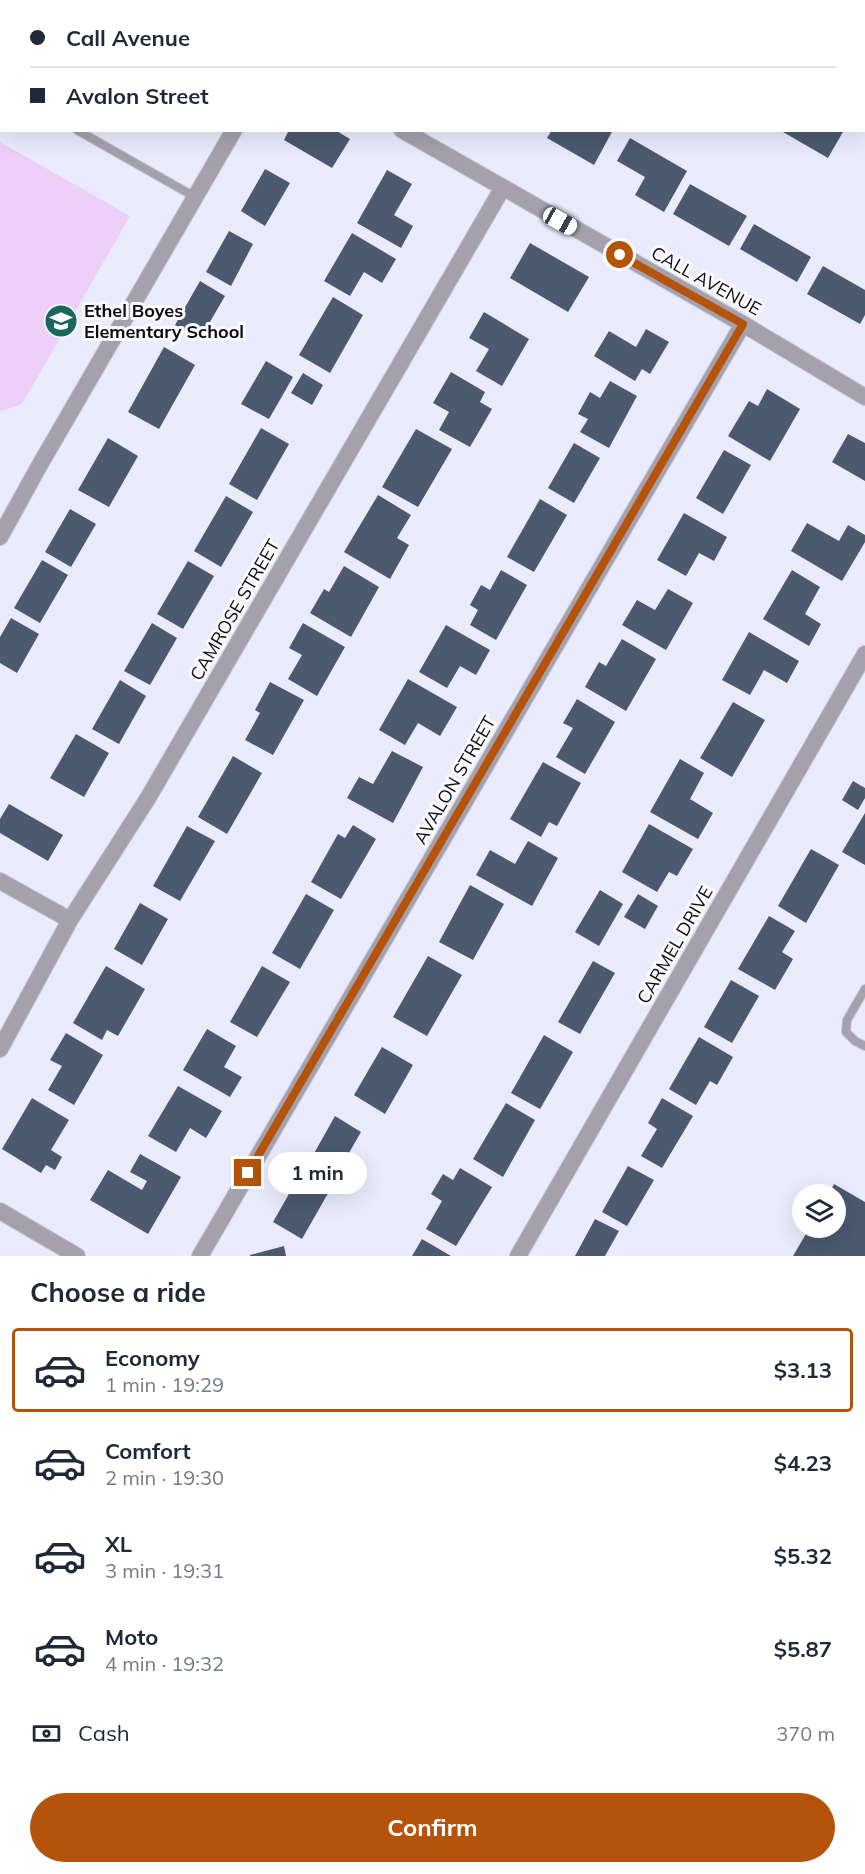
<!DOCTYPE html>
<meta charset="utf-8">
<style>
body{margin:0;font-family:Mulish,sans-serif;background:#f6f6f7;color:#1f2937;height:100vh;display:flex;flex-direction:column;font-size:22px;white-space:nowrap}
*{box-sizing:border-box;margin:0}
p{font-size:20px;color:#747a83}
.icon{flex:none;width:33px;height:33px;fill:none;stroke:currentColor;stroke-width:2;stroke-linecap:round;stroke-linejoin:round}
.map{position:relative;height:1256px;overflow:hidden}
.sheet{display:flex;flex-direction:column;background:#fff;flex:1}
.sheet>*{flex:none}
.hud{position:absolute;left:0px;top:0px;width:866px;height:132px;box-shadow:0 6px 24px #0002;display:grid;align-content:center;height:132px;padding:0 30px;background:#fff}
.fabs{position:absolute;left:792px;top:1184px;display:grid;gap:12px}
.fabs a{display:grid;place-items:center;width:54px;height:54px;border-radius:50%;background:#fff;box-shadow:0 6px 24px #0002;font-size:30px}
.end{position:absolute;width:27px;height:27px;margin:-14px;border:8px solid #b45309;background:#fff;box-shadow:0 0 0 3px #fff}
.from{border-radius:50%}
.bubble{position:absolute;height:42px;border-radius:21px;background:#fff;box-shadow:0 6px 24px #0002;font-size:20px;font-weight:700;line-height:42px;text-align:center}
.car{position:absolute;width:18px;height:36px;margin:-18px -9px;border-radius:8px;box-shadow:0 0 4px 2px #0007;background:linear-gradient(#fff 24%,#345 0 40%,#fff 0 76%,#345 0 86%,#fff 0)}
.hud b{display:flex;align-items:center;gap:21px;height:57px;font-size:22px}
.hud b+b{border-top:2px solid #e0e1e3}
.hud i{width:15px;height:15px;background:#1f2937}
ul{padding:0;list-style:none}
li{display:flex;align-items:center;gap:18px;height:84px;margin:0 12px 9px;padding:0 18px;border:3px solid transparent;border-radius:6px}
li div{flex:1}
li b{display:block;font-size:22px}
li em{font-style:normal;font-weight:700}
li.selected{border-color:#b45309}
li>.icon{width:54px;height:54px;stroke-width:1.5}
h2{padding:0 30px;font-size:27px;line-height:72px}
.pay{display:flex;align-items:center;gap:15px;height:66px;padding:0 30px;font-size:22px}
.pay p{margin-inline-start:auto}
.button{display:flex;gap:12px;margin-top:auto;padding:12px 30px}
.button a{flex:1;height:69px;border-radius:36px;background:#b45309;color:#fff;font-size:24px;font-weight:700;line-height:69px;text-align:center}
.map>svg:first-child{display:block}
.green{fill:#edcff8}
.building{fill:#4c596e}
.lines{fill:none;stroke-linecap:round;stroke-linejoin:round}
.lane-casing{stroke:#c6c8d8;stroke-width:10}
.street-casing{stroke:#c6c8d8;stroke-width:18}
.lane{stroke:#a4a1ad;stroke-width:8}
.street{stroke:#a4a1ad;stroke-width:16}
.route{stroke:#b45309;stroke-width:8}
.labels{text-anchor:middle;stroke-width:6;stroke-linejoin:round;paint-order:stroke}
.street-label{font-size:18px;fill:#0a0b14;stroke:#fafafa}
.poi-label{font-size:18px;font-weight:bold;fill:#0a0b14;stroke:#fafafa;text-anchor:start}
</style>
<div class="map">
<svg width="865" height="1256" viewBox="0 0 865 1256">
<rect width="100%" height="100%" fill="#eaecfd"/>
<path class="green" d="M0 142 130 216 22 404 2 411 0 410Z"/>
<path class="building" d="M289 130H335L350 139 332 168 284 140Z
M552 130H613L594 165 547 138Z
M783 130H844L828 158 783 132Z
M630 138 687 171 664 212 635 195 645 177 617 161Z
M265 169 290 183 265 226 241 211Z
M387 170 412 184 394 215 413 226 401 248 357 223Z
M690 184 747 216 729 246 673 214Z
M754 224 811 257 797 282 740 249Z
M229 231 253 244 231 286 206 272Z
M352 233 396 259 382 283 364 272 350 296 324 281Z
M530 243 589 277 568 312 510 278Z
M823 266 865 290V315L860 324 807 294Z
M200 281 225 296 200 339 175 325Z
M333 297 363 315 330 373 299 355Z
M484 312 529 339 502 386 476 371 489 349 469 338Z
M646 329 669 342 650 374 642 369 635 381 594 356 609 331 636 347Z
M164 347 195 365 159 429 128 412Z
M266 361 293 377 269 419 241 404Z
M451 372 485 392 480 402 492 409 470 447 439 430 449 412 433 403Z
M303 373 323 385 312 405 291 393Z
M610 381 637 396 609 448 580 432 588 419 578 414 590 392 600 398Z
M767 389 800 409 770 461 728 436 749 401 758 406Z
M261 428 289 444 257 500 229 484Z
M416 429 452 449 418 507 382 487Z
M848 434 865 443V481L832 462Z
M108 438 138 456 109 507 78 490Z
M574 443 600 458 574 503 548 488Z
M724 450 751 465 723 514 696 498Z
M378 495 411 515 397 538 409 545 390 579 344 552Z
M226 496 253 512 221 567 194 551Z
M540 499 567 515 534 572 507 557Z
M70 509 96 524 71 567 45 552Z
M684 513 727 537 714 561 699 553 686 576 657 560Z
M807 523 839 541 848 525 865 535V542L842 581 791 551Z
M42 560 68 575 40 623 14 608Z
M188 561 214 576 183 629 157 614Z
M344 566 379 587 351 637 310 613 324 589 329 592Z
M501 570 527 585 496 640 470 625 478 610 470 605 481 585 490 590Z
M792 570 820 587 805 614 821 624 809 646 763 619Z
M668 589 693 603 666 650 622 625 637 600 655 610Z
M11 618 39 634 17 673 0 663V637Z
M152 623 177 638 150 685 124 671Z
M303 623 345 647 317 696 288 679 302 655 289 648Z
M446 625 490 650 476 675 460 666 447 688 419 672Z
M749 632 799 661 787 683 764 670 750 695 722 680Z
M622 639 656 659 626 711 585 687 599 662 606 666Z
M408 679 457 707 440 736 418 723 405 745 379 730Z
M120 680 146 696 119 744 92 729Z
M270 682 304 700 273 755 245 740 260 713 255 710Z
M577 699 615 722 585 774 556 757 573 728 563 723Z
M733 702 765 720 732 777 700 758Z
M76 734 109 753 84 797 50 778Z
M392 751 423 767 393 823 347 798 359 777 373 784Z
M233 756 262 773 227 834 198 817Z
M680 759 704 773 690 799 713 813 698 839 650 812Z
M543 762 581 783 557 826 549 822 541 837 510 819Z
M853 781 865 788V798L858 810 842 800Z
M9 804 63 835 48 861 0 833V819Z
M865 813V865L842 852Z
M649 824 693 849 677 876 669 872 657 892 622 872Z
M353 825 376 839 341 899 311 882 338 834 345 838Z
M187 826 215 841 180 901 153 886Z
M528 841 558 858 532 906 476 875 490 850 515 864Z
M811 849 839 865 806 923 778 906Z
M470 885 504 904 473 960 439 942Z
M600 890 623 904 599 946 575 932Z
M306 894 334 910 300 969 272 953Z
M638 894 658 906 645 929 624 917Z
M140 903 168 919 142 965 114 949Z
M769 916 795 931 782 952 793 959 775 990 738 969Z
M428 956 462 975 427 1036 393 1017Z
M593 961 615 973 580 1034 558 1022Z
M106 966 145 989 118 1036 107 1030 102 1040 73 1023Z
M262 966 290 982 257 1037 230 1022Z
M731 980 759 996 732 1043 704 1027Z
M207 1029 236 1046 224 1067 242 1077 230 1097 183 1070Z
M66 1033 103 1055 74 1105 48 1090 62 1066 50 1060Z
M544 1035 573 1052 540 1109 511 1093Z
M699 1037 733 1057 717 1085 710 1081 696 1105 669 1089Z
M382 1047 413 1065 385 1114 354 1095Z
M178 1086 222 1111 206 1138 190 1128 176 1152 148 1136Z
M32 1098 69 1120 51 1150 62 1157 55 1170 46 1165 41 1173 2 1149Z
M662 1098 693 1116 662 1168 641 1156 657 1129 648 1123Z
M506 1103 535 1120 503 1177 473 1159Z
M335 1116 361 1132 338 1172 312 1157Z
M140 1154 181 1177 148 1234 90 1200 108 1170 142 1190 147 1181 130 1172Z
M628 1166 654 1180 627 1226 602 1212Z
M460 1168 492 1187 456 1246 426 1229 442 1201 431 1194 443 1174 453 1180Z
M302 1171 331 1188 302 1239 273 1222Z
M834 1184 865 1202V1256H793L810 1227H836V1194H829Z
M595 1219 619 1231 605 1256H575Z
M422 1239 451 1256H412Z
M284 1246 286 1256H250V1255Z"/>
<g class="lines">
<defs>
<path id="lane" d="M223 0 225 2
M0 87 2 88
M77 130 195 197
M865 989 847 1020 846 1032 855 1041 865 1046"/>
<path id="street" d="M760 0 763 2
M309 2V0
M864 61H865
M402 130 743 324 865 397
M0 537 38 468 234 130
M0 881 70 920
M0 1049 70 920 148 798 502 189
M0 1211 77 1256
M200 1256 743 324
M518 1256 865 654"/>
</defs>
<use href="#lane" class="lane-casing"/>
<use href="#street" class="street-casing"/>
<use href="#lane" class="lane"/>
<use href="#street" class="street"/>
</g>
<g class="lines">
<path class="route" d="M248 1173 743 324 620 255"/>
</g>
<defs>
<symbol id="school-disc" viewBox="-11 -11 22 22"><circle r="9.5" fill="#1b665d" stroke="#fafafa"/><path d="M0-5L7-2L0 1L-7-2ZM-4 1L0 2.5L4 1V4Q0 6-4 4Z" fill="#fff"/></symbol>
</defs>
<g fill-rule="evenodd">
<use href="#school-disc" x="42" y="302" width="38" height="38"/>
</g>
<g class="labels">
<g class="street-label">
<text transform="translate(706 281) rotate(29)" y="6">CALL AVENUE</text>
<text transform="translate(235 610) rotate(-60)" y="6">CAMROSE STREET</text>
<text transform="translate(455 780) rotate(-60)" y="6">AVALON STREET</text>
<text transform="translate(675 945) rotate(-60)" y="6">CARMEL DRIVE</text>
</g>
<g class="poi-label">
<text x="84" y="317">Ethel Boyes<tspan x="84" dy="21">Elementary School</tspan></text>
</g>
</g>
</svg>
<div class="fabs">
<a><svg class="icon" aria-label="layers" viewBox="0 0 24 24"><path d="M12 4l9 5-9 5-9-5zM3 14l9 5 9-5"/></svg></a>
</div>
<i class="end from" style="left:620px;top:255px"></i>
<i class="end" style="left:248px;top:1173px"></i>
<div class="bubble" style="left:268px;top:1152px;width:99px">1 min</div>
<i class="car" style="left:560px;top:221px;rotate:119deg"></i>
<div class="hud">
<b><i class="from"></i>Call Avenue</b>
<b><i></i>Avalon Street</b>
</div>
</div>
<section class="sheet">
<h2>Choose a ride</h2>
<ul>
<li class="selected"><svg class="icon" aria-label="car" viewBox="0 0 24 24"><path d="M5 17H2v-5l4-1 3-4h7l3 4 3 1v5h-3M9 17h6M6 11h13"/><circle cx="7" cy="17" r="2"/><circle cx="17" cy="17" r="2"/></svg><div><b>Economy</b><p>1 min · 19:29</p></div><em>$3.13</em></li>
<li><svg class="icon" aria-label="car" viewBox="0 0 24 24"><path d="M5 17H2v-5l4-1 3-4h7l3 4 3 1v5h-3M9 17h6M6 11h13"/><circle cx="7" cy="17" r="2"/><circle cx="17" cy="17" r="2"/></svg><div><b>Comfort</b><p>2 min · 19:30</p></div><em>$4.23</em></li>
<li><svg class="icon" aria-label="car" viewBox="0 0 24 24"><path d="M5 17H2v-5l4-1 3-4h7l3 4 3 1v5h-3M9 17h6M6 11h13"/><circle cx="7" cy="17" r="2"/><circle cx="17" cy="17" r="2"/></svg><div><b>XL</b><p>3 min · 19:31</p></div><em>$5.32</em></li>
<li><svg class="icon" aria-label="car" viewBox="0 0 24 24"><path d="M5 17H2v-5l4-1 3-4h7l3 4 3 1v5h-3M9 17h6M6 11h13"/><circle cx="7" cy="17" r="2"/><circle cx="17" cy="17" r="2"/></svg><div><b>Moto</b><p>4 min · 19:32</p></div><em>$5.87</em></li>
</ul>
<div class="pay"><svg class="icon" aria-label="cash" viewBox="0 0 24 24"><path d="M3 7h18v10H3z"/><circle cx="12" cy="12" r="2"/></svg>Cash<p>370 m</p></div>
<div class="button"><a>Confirm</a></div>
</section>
